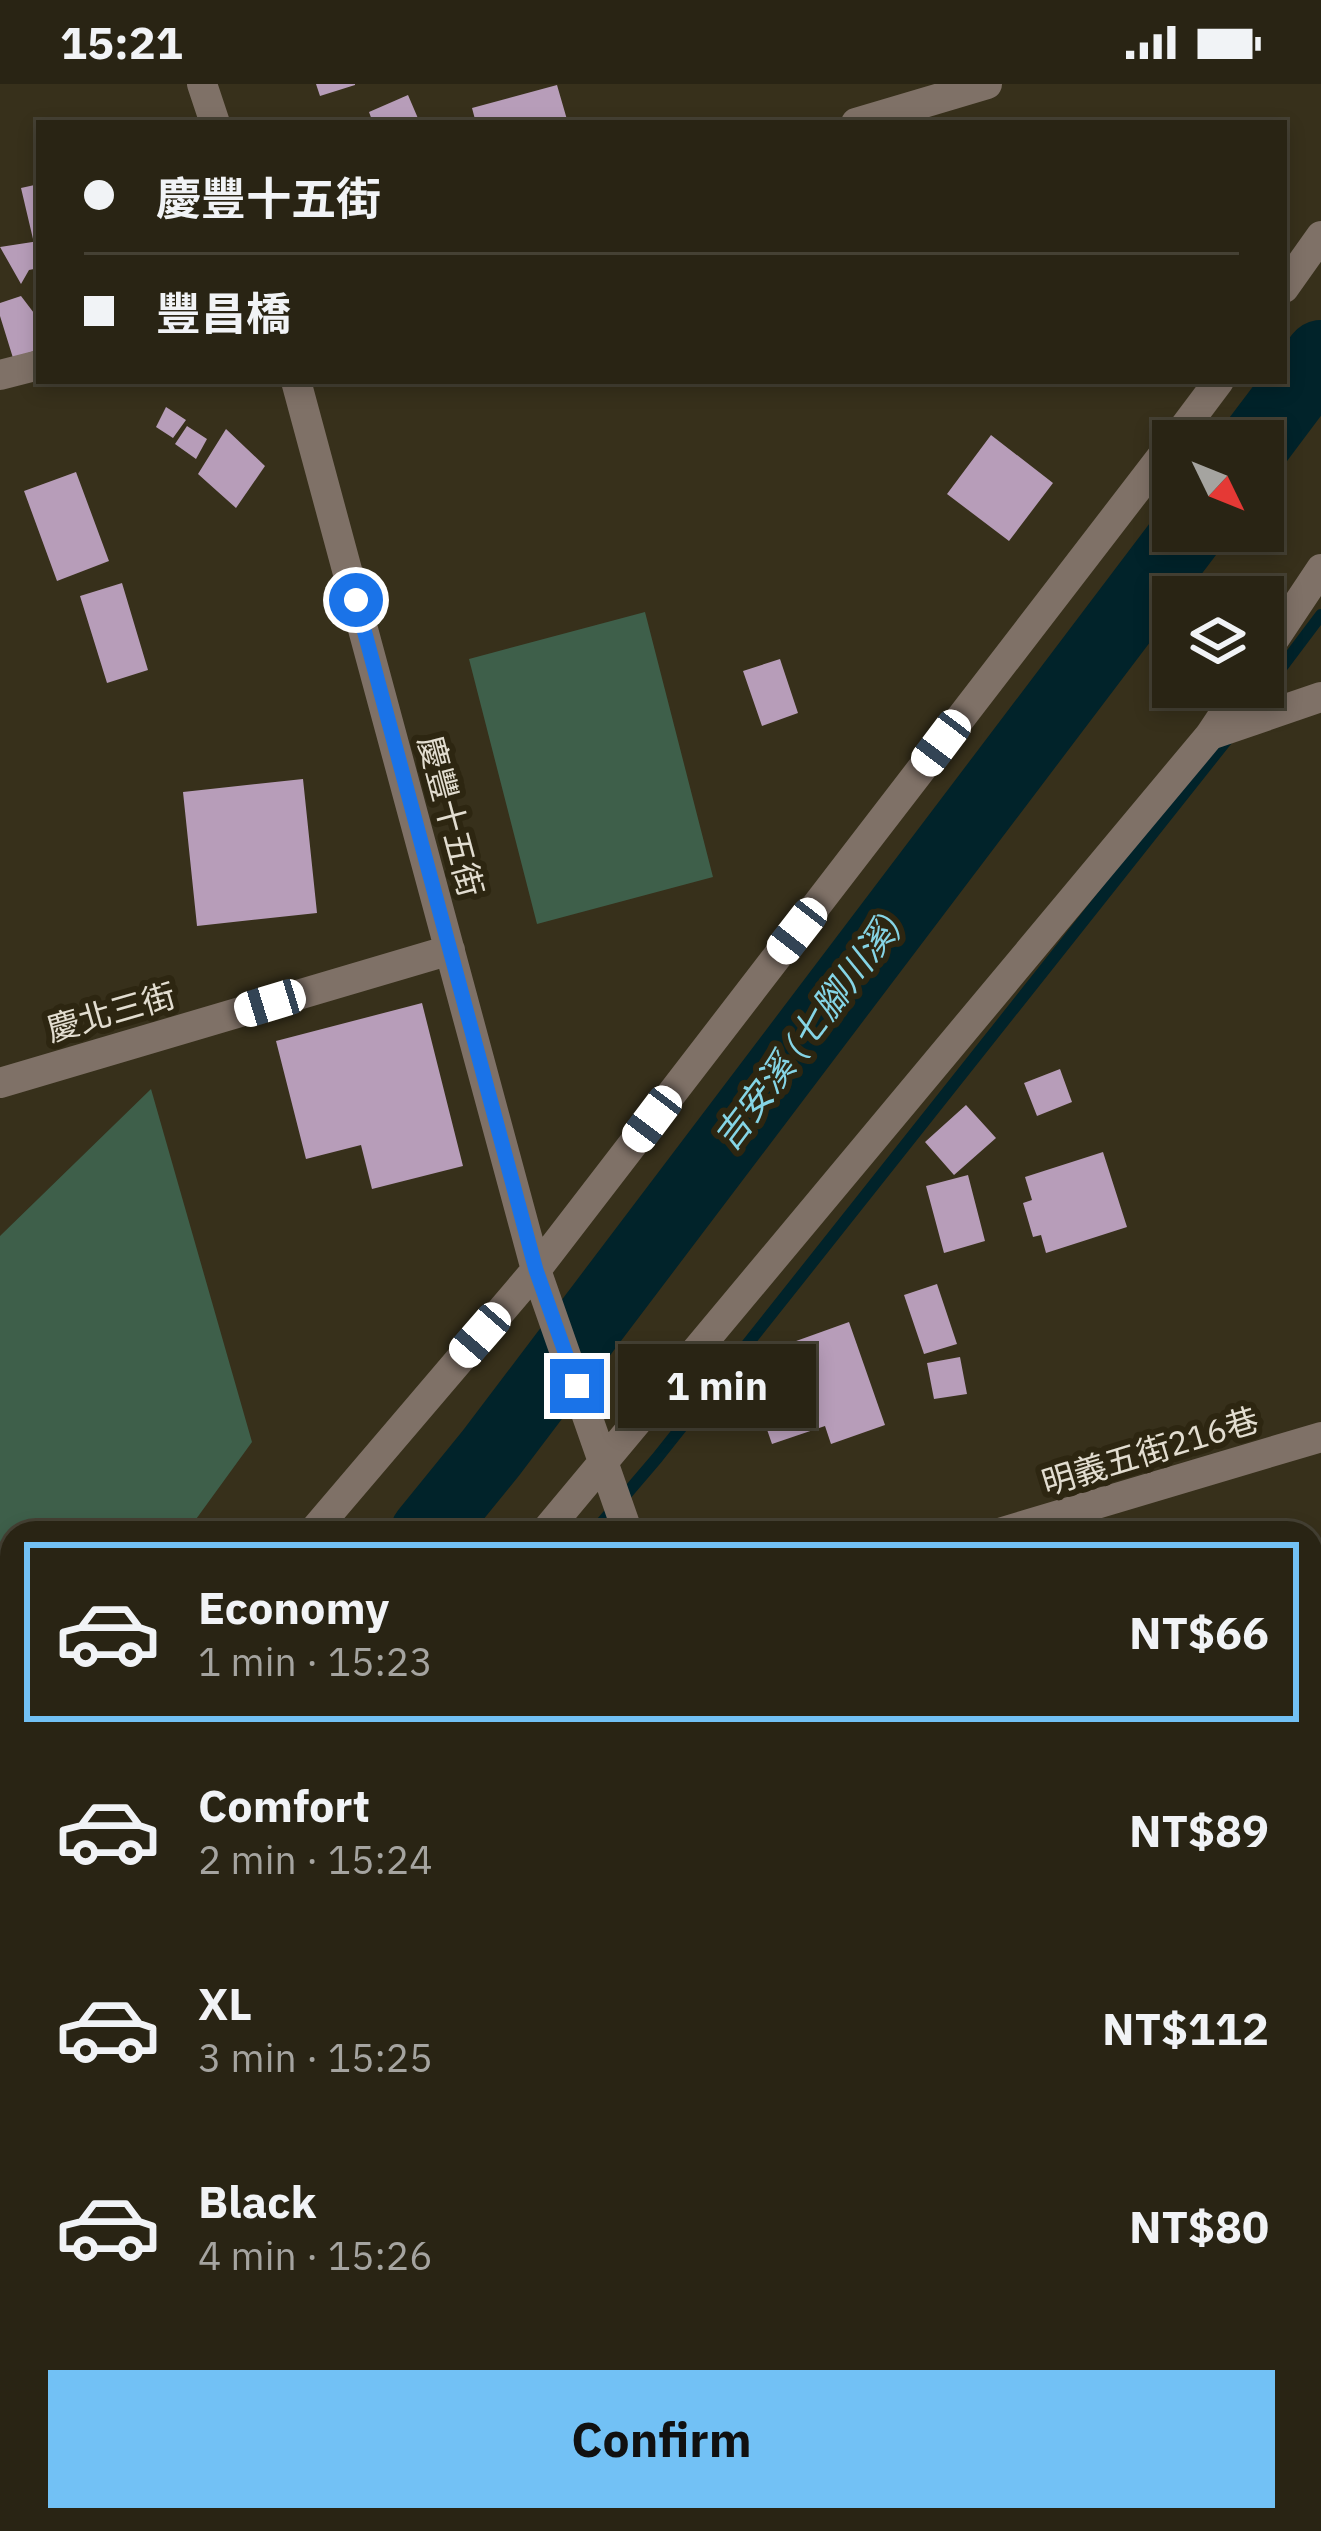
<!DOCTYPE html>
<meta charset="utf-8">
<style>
body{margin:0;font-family:"IBM Plex Sans","Noto Sans TC",sans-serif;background:#353022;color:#f1f3f6;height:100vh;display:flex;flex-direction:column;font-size:45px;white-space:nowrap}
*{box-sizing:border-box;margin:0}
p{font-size:39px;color:#a5a4a0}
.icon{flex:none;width:66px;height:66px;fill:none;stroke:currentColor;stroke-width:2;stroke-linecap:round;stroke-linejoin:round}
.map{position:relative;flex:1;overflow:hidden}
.drawer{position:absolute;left:0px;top:1437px;width:1323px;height:1011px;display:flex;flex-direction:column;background:#292414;border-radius:36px 36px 0 0;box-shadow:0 6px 18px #0003,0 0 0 3px #454134}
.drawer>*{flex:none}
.hud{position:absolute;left:36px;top:36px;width:1251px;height:264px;border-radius:0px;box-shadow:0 6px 18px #0003,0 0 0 3px #454134;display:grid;align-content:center;height:264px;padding:0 48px;background:#292414}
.needle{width:78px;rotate:133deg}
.buttons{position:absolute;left:1152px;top:336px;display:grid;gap:24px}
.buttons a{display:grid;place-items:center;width:132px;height:132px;border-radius:0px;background:#292414;box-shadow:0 6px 18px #0003,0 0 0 3px #454134;font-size:60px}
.end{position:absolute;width:54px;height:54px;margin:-27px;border:15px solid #1a73e8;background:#fff;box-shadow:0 0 0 6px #fff}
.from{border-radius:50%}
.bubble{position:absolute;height:84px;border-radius:0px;background:#292414;box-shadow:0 6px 18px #0003,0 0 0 3px #454134;font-size:39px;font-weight:700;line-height:84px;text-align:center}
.car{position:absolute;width:36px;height:72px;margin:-36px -18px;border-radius:15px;box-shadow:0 0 9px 3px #0007;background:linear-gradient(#fff 24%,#345 0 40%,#fff 0 76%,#345 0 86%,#fff 0)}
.hud b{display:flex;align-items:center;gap:42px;height:114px;font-size:45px}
.hud b+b{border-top:3px solid #454134}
.hud i{width:30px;height:30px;background:#f1f3f6}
ul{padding:21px 0 0;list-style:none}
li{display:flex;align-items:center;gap:36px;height:180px;margin:0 24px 18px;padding:0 24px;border:6px solid transparent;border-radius:0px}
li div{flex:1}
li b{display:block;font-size:45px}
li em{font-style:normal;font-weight:700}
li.on{border-color:#72c1f5}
li>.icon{width:108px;height:108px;stroke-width:1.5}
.cta{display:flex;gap:24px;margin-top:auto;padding:24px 48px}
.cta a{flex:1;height:138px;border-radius:0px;background:#72c1f5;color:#111;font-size:48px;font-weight:700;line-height:138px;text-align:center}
.status{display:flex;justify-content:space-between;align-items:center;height:84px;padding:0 60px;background:#292414;direction:ltr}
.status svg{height:33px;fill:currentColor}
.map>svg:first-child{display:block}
.forest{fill:#3e5f4a}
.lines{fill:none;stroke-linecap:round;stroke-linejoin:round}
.stream{stroke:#01232a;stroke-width:12}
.river{stroke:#01232a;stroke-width:72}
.building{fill:#b79db9}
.path{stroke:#7d7665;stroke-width:8;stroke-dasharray:9 9;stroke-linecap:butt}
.minor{stroke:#7f7167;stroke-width:30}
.route{stroke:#1a73e8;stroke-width:15}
.labels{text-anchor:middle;stroke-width:12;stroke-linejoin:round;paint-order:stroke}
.street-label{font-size:33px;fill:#e2ddd0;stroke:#2d2611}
.water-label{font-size:36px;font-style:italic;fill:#85d4e5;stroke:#2d2611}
</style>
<div class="status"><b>15:21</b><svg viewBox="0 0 49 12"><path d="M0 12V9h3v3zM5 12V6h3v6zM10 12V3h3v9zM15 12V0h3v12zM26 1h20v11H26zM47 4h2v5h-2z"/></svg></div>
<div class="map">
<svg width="1321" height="2447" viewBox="0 0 1321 2447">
<rect width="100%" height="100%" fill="#37301b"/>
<path class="forest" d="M645 528 713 793 537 840 469 575Z
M151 1005 252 1358 186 1449H12V1689L0 1706V1152Z"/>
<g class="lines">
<path class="stream" d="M1245 632 1321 531
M593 1449 657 1374 1229 653
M0 2141 12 2127
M1311 2240 1321 2228
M1140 2447 1149 2436"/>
<path class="river" d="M1257 357 1321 272
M426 1449 491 1369 1189 447
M0 1971 12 1957"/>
</g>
<path class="building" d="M316 0H355V1L320 12Z
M557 1 568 39H476L472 24Z
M408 11 420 39H373L369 28Z
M39 100V154L33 155 21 104Z
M39 157V184L29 186 21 200 0 163Z
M21 212 37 233V266L13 274 0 232V219Z
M166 323 186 336 173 354 156 343Z
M187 342 207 355 196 375 175 360Z
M226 345 265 382 236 424 198 390Z
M991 351 1053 399 1009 457 947 410Z
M76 388 109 477 57 497 24 407Z
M122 499 148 586 107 599 80 512Z
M780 575 798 629 762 642 743 587Z
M303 695 317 829 197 842 183 708Z
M422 919 463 1082 372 1105 361 1061 306 1075 276 957Z
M1060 985 1072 1018 1037 1032 1024 999Z
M966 1021 996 1054 954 1091 925 1058Z
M1103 1068 1127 1143 1046 1169 1041 1151 1033 1153 1023 1119 1032 1116 1025 1093Z
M968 1091 985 1157 944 1169 926 1102Z
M937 1200 957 1260 924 1270 904 1211Z
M849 1238 885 1341 831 1360 825 1342 772 1360 743 1276Z
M960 1273 967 1310 934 1315 927 1279Z
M588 2436H612L615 2447H591Z
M1227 2436H1246L1248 2447H1192Z"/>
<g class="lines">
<path class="path" d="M580 2436 582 2447"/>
<path class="minor" d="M202 0 215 39
M856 39 987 0
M1284 204 1321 152
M0 291 39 281
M296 297 536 1186 628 1449
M1174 357 1219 297
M1263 572 1321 485
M1210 651 1321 613
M0 999 450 866
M312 1449 536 1186 1173 358
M544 1449 1210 651 1242 603
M999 1449 1321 1353
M0 1815 12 1801
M1311 2051 1321 2048
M0 2090 12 2076
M0 2424 12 2421
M911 2436 914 2447"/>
</g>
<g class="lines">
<path class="route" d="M356 516 536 1186 577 1302"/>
</g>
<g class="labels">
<g class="street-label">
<text transform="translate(451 732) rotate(75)" y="12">慶豐十五街</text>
<text transform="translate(111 928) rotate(-16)" y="12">慶北三街</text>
<text transform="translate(1150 1367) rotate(-17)" y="12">明義五街216巷</text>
</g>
<g class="water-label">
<text transform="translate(807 948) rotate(-53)" y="13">吉安溪 (七腳川溪)</text>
</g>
</g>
</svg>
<div class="buttons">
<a><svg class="needle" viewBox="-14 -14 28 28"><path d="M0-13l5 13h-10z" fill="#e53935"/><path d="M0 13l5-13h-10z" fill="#a5a4a0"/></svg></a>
<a><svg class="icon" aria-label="layers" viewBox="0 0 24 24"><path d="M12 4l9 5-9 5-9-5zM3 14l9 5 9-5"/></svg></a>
</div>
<i class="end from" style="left:356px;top:516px"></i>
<i class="end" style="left:577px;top:1302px"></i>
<div class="bubble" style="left:618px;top:1260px;width:198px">1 min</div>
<i class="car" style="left:941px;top:659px;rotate:217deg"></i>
<i class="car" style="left:797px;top:847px;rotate:218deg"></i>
<i class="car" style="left:270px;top:919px;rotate:253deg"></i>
<i class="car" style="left:652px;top:1035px;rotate:217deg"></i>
<i class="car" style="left:480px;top:1251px;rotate:221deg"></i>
<div class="hud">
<b><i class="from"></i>慶豐十五街</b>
<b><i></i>豐昌橋</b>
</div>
<section class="drawer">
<ul>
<li class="on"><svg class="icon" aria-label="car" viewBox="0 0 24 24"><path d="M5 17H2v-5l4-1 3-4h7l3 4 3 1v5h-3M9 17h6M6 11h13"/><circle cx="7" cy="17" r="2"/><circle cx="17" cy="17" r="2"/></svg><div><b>Economy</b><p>1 min · 15:23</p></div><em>NT$66</em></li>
<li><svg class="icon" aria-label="car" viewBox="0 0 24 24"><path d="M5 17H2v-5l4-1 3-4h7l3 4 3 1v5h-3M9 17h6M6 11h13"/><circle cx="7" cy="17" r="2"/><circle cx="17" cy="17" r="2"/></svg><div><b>Comfort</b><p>2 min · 15:24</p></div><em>NT$89</em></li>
<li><svg class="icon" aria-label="car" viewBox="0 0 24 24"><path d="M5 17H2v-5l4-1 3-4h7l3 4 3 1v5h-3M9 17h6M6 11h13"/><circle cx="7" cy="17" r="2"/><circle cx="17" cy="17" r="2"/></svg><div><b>XL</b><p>3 min · 15:25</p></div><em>NT$112</em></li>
<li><svg class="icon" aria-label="car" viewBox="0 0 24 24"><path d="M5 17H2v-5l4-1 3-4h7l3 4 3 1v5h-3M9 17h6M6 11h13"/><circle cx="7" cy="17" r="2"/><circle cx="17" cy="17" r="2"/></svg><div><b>Black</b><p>4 min · 15:26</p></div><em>NT$80</em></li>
</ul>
<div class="cta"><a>Confirm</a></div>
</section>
</div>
